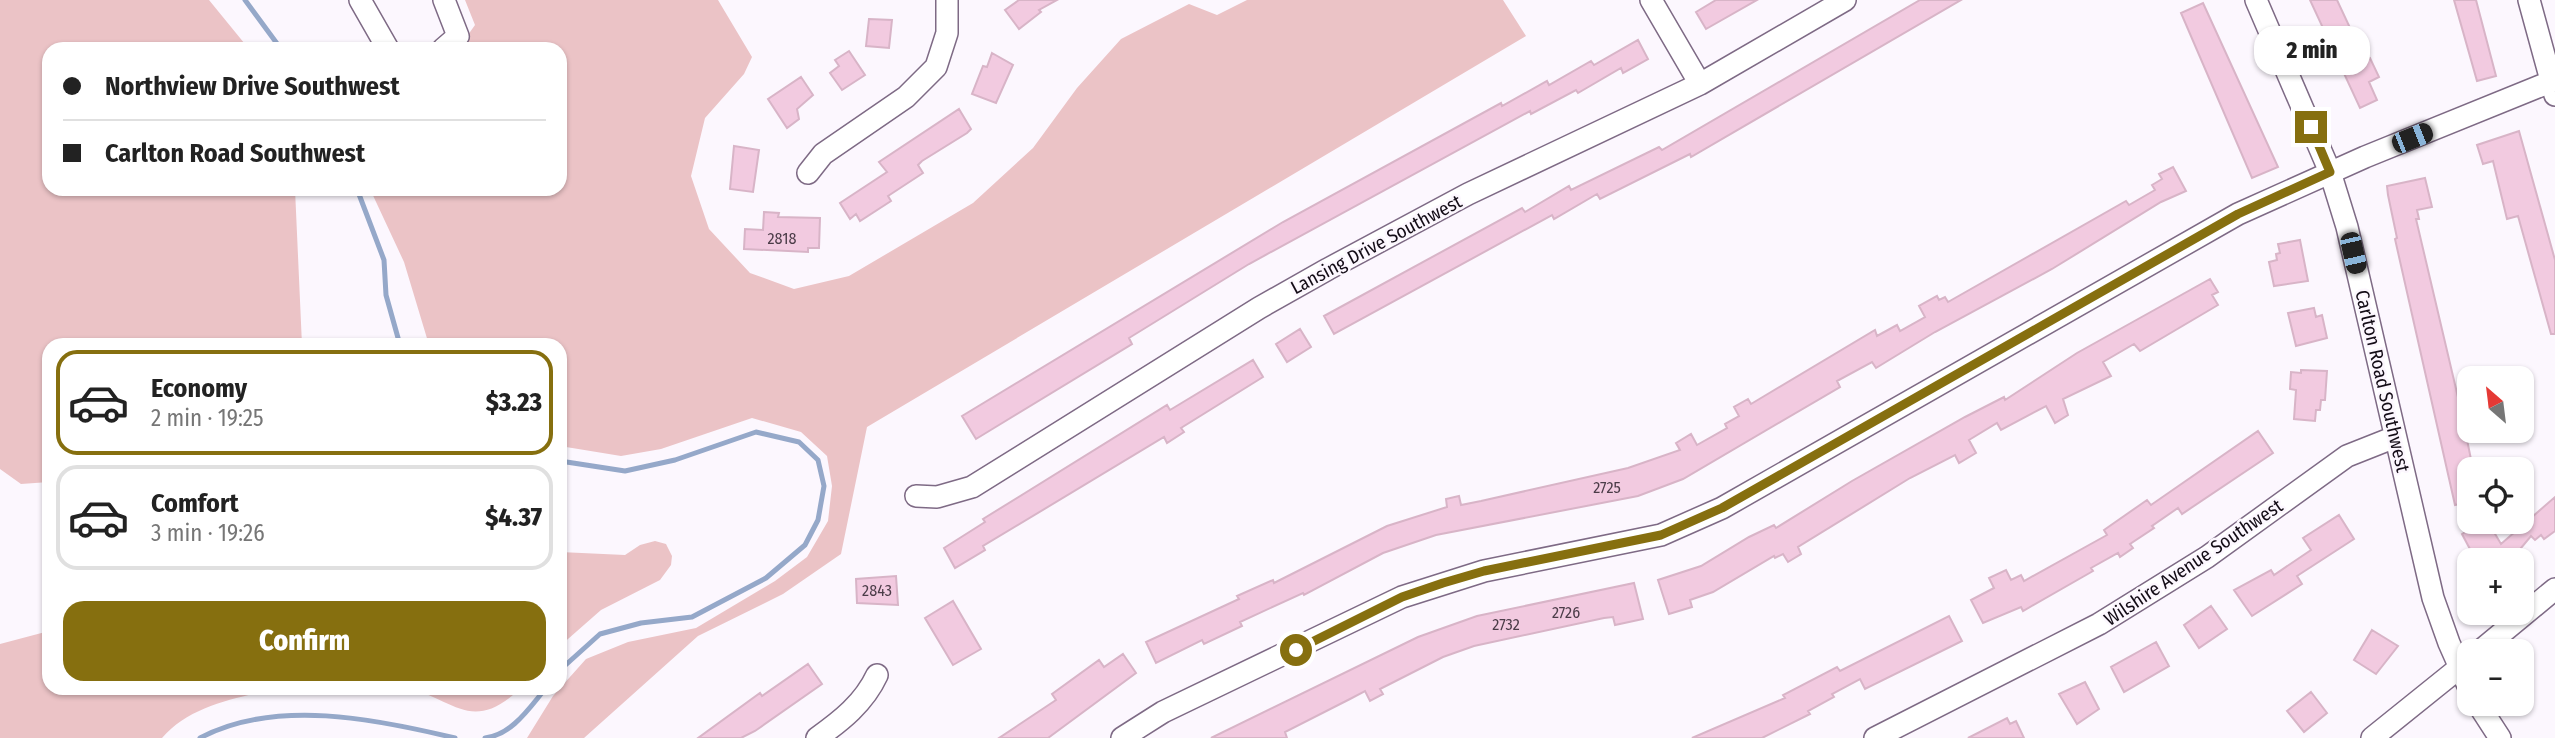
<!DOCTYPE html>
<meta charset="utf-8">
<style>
body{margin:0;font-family:"Fira Sans Condensed",sans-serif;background:#f2f2f2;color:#222;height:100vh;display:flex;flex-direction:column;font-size:26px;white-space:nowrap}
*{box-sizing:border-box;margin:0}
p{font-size:23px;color:#767676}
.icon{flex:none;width:38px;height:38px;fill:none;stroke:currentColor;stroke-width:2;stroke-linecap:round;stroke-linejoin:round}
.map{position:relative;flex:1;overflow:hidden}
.details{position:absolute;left:42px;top:338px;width:525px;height:357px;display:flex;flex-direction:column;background:#fff;border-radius:21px;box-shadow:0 2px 5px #0004}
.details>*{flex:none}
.top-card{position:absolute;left:42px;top:42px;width:525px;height:154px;border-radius:21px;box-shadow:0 2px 5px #0004;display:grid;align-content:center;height:154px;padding:0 21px;background:#fff}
.needle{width:46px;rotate:332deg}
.buttons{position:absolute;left:2457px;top:366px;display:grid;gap:14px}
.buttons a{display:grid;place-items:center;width:77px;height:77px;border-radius:14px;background:#fff;box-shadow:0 2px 5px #0004;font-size:35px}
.end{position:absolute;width:32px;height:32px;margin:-16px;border:9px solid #866f0f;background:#fff;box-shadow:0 0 0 4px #fff}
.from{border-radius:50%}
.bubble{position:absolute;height:49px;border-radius:21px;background:#fff;box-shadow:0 2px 5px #0004;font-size:23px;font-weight:800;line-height:49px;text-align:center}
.car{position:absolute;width:21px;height:42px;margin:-21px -10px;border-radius:9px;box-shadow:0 0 5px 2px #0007;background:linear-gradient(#222 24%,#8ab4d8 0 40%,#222 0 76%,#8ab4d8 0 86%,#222 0)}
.top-card b{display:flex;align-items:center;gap:24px;height:66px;font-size:26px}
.top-card b+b{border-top:2px solid #e0e0e0}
.top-card i{width:18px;height:18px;background:#222}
ul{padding:12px 0 0;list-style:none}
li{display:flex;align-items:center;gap:21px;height:105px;margin:0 14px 10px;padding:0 7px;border:4px solid #e0e0e0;border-radius:21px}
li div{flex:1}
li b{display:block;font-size:26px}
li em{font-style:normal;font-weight:800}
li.active{border-color:#866f0f}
li>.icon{width:63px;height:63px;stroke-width:1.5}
.button{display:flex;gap:14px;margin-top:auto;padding:14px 21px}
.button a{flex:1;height:80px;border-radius:21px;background:#866f0f;color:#fff;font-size:28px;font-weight:800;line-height:80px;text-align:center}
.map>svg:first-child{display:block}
.green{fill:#ebc3c6}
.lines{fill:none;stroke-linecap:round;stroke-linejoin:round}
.stream{stroke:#95a8c9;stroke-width:5}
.building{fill:#f2cae0;stroke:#d8b4c7;stroke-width:2}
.minor-casing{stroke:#7e6a85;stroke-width:24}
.minor{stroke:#fff;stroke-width:21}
.route{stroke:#866f0f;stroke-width:9}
.labels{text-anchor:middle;stroke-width:5;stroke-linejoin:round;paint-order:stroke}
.number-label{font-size:16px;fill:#4b3c48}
.street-label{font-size:19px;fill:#130c16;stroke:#fcf7fe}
</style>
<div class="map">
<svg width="2555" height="738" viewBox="0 0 2555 738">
<rect width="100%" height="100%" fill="#fcf7fe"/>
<path class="green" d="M0 0H209L249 49H49V189H295L302 345H49V482L21 484 0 469Z
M465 0H718L752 57 744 74 705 118 691 176 709 229 750 273 794 289 849 276 973 203 1033 148 1077 88 1121 39 1189 4 1217 15 1247 0H1503L1526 36 867 427 841 554 783 594 698 636 584 738H527L553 696 586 659 628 642 696 628 775 581 807 557 828 521 832 486 827 456 801 432 752 418 661 449 621 456 560 446V345H429L404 262 370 189H560V49H458L475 25Z
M655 541 666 544 672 556 671 565 660 580 601 610 560 646V552L625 555 640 545Z
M49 631V688H278C237 698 190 705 162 738H0V644Z
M405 688H521C470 736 454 697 405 688Z"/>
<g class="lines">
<path class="stream" d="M245 0 281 49
M357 189 384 260 386 295 400 345
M560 461 625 471 675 460 756 432 799 442 818 460 824 486 818 520 805 545 766 578 692 617 641 623 600 634 560 670
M200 738C275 698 376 719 455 738
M485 738C513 734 529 708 546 688"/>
</g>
<path class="building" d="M1019 0H1057L1039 10 1041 12 1019 29 1005 10Z
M1716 0H1757L1706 29 1696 12Z
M1920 0H1961L1691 157 1690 154 1600 199 1597 194 1554 219 1552 215 1334 334 1324 316 1522 208 1525 212 1569 186 1571 190 1659 147 1662 150Z
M2310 0H2337L2365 60 2370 58 2379 77 2369 82 2377 100 2360 108Z
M2454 0H2476L2496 76 2477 81Z
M2203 3 2278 167 2252 178 2181 13Z
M869 19 892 20 889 48 866 46Z
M1638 40 1648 59 1623 73 1621 68 1578 93 1576 90 1531 114 1530 111 1249 264 1129 338 1132 344 976 439 962 416 1283 222 1501 103 1502 106 1547 81 1549 85 1591 61 1594 65Z
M849 51 865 75 842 90 830 73 839 66 835 60Z
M992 53 1013 65 996 103 972 94 983 66 987 67Z
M801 77 813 95 797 109 799 119 787 128 768 99Z
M959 109 971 129 967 133 922 161 918 165 923 173 888 196 891 201 860 221 856 214 850 219 840 203 887 172 879 162Z
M2519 131 2555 260V334H2551L2518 216 2507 219 2493 161 2483 164 2477 145Z
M734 146 759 150 753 192 730 189Z
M2173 167 2186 191 2161 202 2052 269 1935 332 1876 368 1872 362 1837 381 1840 387 1683 479 1638 496 1436 535 1383 553 1304 595 1303 593 1240 622 1242 626 1204 644 1202 640 1156 663 1146 642 1239 599 1237 596 1273 580 1274 583 1387 526 1447 507 1446 499 1459 496 1461 505 1481 501 1628 468 1680 450 1676 443 1691 434 1697 445 1727 428 1725 424 1739 416 1734 407 1748 399 1751 404 1875 330 1877 336 1897 325 1900 331 1925 317 1919 306 1937 296 1939 300 1945 297 1948 302 2126 201 2129 205 2155 190 2152 185 2162 179 2159 174Z
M2425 178 2432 207 2417 210 2419 219H2416L2461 410 2469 408V434L2466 435 2473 469H2469V502L2455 505 2395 239 2397 238 2388 195 2387 186Z
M764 212 779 213 778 217 820 218 819 248H808V252L744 249 745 229 763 230Z
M2300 240 2308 281 2274 286 2269 262 2277 260 2276 254 2280 253 2278 244Z
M2210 279 2218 292 2212 295 2218 305 2140 351 2134 344 2103 362 2111 376 2063 399 2068 415 2055 423 2046 406 2001 430 1997 423 1969 440 1976 453 1959 463 1955 455 1910 478 1798 547 1801 554 1788 562 1783 554 1775 558 1774 556 1713 592 1690 600 1692 607 1669 614 1658 580 1701 566 1749 537 1774 525 1776 528 1852 481 1965 417 2004 397 2005 400 2077 353Z
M2314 308 2316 317 2322 315 2327 338 2296 346 2288 313Z
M1300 329 1311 347 1287 362 1276 344Z
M1253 360 1263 377 1181 428 1184 432 1167 443 1164 437 983 546 985 550 955 568 944 548 985 522 983 519 1167 405 1170 410Z
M2301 370 2327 371 2325 400H2321L2320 410H2316L2315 421 2294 419 2296 390 2290 389 2291 372 2301 373Z
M2258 431 2273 453 2182 514 2178 508 2152 526 2154 528 2130 544 2133 548 2120 557 2118 553 2091 568 2093 571 2023 611 2021 607 1983 623 1971 600 1994 588 1989 578 2006 570 2011 580 2021 575 2024 581 2107 535 2104 530 2147 500 2151 505Z
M2555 497V531L2544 539 2541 535 2535 540 2531 536 2511 560H2482L2471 551 2462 534 2482 522H2488L2501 544Z
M2339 515 2354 539 2297 576 2302 584 2252 616 2234 590 2271 570 2274 575 2311 550 2303 538Z
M896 576 898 605 857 603 856 579Z
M1634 583 1643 619 1615 625 1613 617 1604 618 1474 646 1443 657 1380 689 1383 694 1370 701 1365 691 1350 699 1285 732 1287 738H1211L1418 637 1477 616Z
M953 601 981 649 953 665 925 618Z
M2211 606 2227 629 2199 648 2184 625Z
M1949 616 1962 641 1865 689 1860 679 1832 694 1834 697 1808 711 1810 714 1762 738H1692L1785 698 1783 695 1837 667 1840 671Z
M2372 630 2398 646 2376 674 2354 660Z
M2156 642 2169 666 2124 692 2111 667Z
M1123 654 1136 673 1048 738H999L1056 700 1052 694 1099 660 1104 667Z
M808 664 822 684 755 731 741 738H698L760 693 762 696Z
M2085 682 2099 709 2077 724 2059 694Z
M2311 692 2327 713 2304 732 2287 711Z
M2007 718 2010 724 2016 721 2024 738H1968Z"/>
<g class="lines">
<defs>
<path id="minor" d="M360 0 388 49
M1651 0 1700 84
M2256 0 2330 172 2347 227 2433 598 2449 643 2469 688
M2529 0 2555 95
M443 49 458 36 444 0
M808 173 823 154 906 97 936 67 947 33V0
M916 496 937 497 972 487 1259 308 1328 269 1468 194 1700 84 1845 0
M2480 651 2555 589
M2478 704 2500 738
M817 738C841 721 864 703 877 675
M1122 738 1163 712 1402 597 1484 571 1661 535 1722 508 2238 214 2365 157 2555 80
M1875 738 2099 624 2207 557 2347 456 2395 437
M2372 738 2469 660"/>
</defs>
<use href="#minor" class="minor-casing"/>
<use href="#minor" class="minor"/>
</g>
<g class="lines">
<path class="route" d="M1296 650 1402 597 1443 583 1484 571 1661 535 1722 508 2238 214 2330 172 2311 127"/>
</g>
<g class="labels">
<g class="number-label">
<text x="782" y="244">2818</text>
<text x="1607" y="493">2725</text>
<text x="877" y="596">2843</text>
<text x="1566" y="618">2726</text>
<text x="1506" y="630">2732</text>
</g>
<g class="street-label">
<text transform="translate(1376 244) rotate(-28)" y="7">Lansing Drive Southwest</text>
<text transform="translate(2383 381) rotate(77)" y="7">Carlton Road Southwest</text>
<text transform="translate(2193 562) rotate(-34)" y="7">Wilshire Avenue Southwest</text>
</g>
</g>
</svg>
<div class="buttons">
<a><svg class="needle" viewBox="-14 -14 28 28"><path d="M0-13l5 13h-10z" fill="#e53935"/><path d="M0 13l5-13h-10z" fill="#767676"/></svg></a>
<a><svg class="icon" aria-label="locate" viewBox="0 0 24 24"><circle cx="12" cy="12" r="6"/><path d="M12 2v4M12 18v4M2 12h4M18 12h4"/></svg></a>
<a>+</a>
<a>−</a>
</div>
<i class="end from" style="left:1296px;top:650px"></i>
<i class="end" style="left:2311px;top:127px"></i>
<div class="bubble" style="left:2254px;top:26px;width:116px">2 min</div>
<i class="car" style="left:2412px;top:138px;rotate:68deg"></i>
<i class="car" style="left:2353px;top:253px;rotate:167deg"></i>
<div class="top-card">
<b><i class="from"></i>Northview Drive Southwest</b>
<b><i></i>Carlton Road Southwest</b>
</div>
<section class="details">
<ul>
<li class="active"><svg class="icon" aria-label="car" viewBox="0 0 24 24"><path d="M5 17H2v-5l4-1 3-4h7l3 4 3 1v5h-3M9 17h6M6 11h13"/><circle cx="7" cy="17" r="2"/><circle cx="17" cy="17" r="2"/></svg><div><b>Economy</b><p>2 min · 19:25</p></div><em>$3.23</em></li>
<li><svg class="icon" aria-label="car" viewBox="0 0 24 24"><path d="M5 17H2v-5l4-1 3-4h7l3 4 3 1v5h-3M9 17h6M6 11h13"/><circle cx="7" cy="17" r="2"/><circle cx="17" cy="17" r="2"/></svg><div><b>Comfort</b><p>3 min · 19:26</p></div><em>$4.37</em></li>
</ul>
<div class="button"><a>Confirm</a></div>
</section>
</div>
